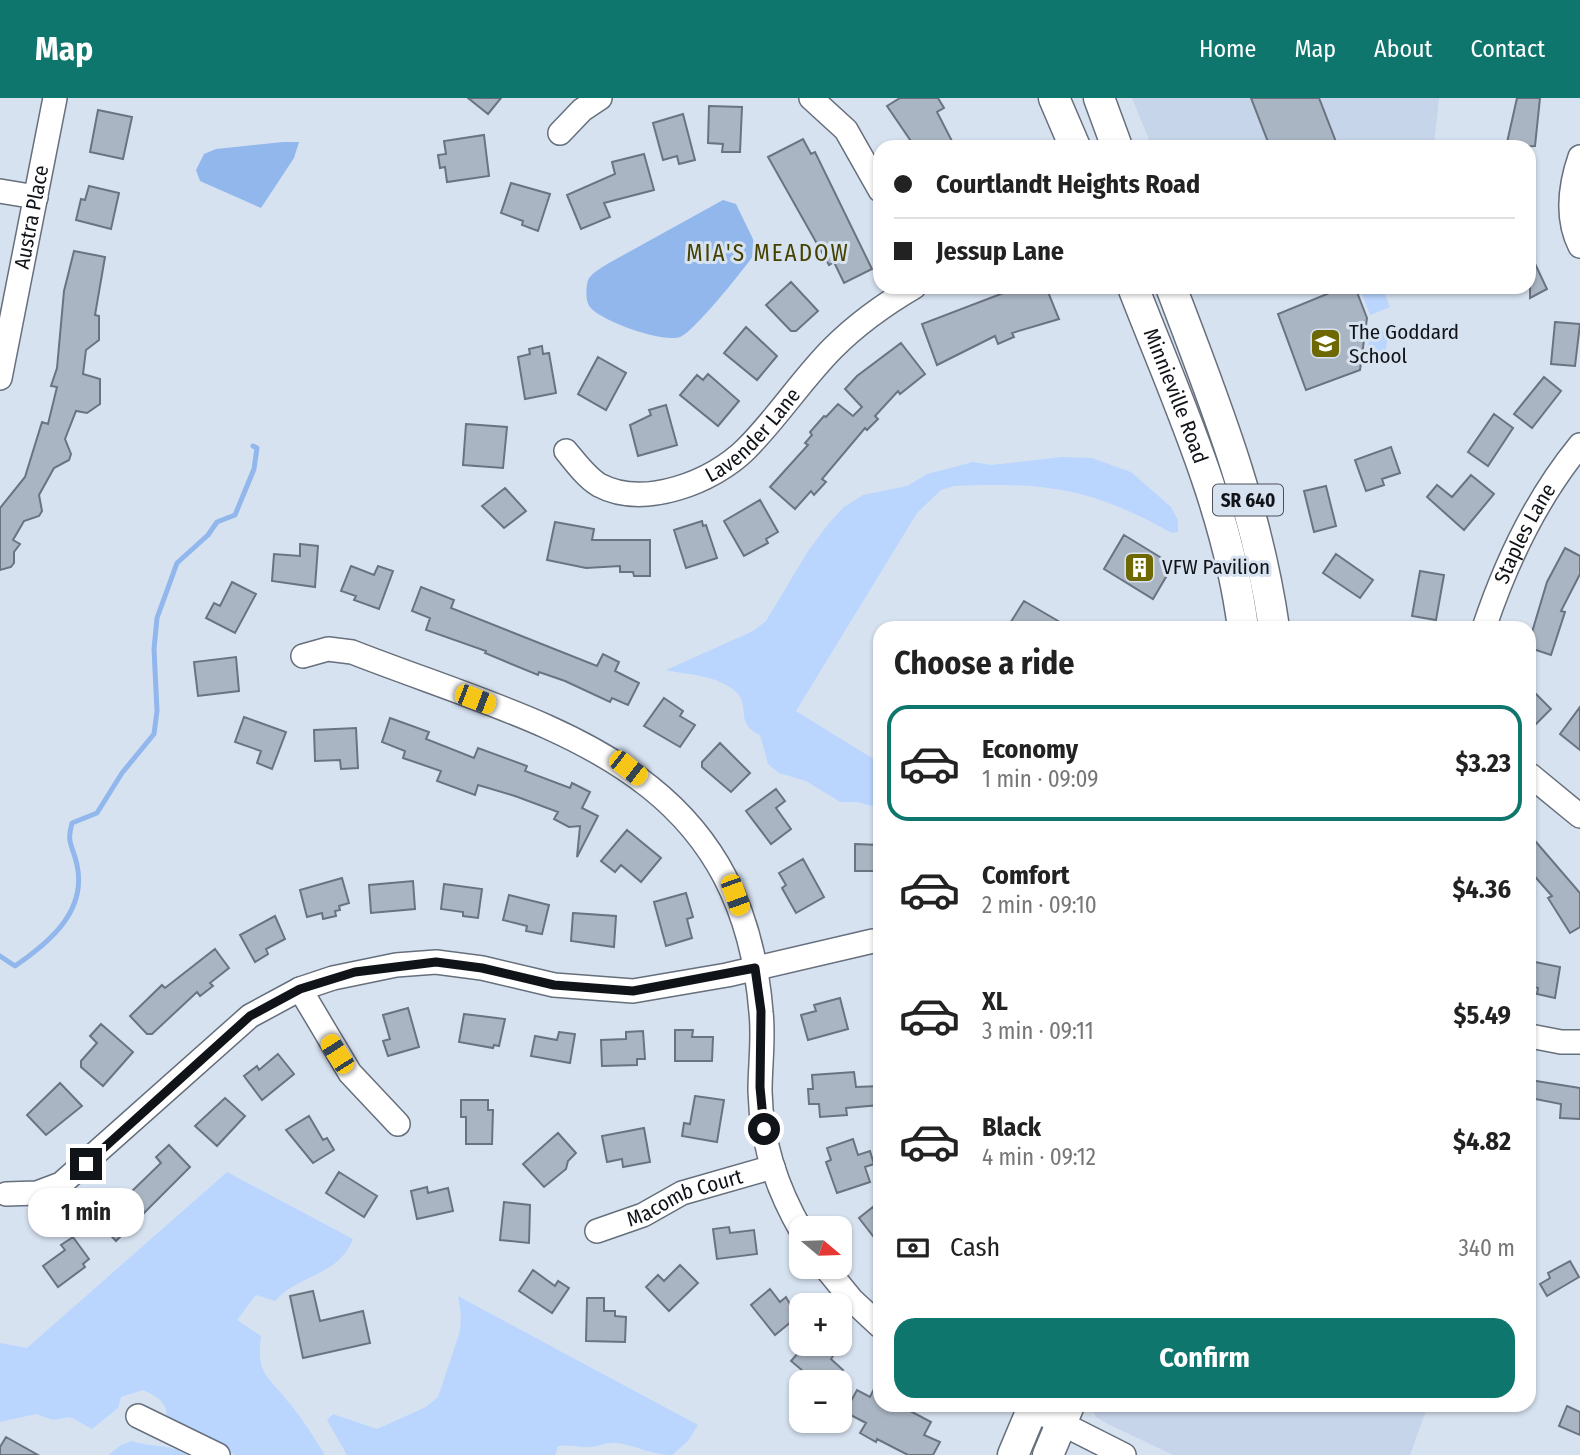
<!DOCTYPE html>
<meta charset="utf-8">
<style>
body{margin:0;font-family:"Fira Sans Condensed",sans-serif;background:#f2f2f2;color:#222;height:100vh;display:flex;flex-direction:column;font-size:26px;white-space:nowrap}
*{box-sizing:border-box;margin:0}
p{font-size:23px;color:#767676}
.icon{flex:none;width:38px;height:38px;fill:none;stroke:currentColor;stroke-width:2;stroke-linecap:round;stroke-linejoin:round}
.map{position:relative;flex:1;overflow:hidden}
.drawer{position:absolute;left:873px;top:523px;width:663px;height:791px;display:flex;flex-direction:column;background:#fff;border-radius:21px;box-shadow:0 2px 5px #0004}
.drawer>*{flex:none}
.guide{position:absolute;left:873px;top:42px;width:663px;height:154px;border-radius:21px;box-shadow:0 2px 5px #0004;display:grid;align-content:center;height:154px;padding:0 21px;background:#fff}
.needle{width:46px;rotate:109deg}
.controls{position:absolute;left:789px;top:1118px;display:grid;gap:14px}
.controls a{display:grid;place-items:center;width:63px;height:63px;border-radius:14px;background:#fff;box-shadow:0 2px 5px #0004;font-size:35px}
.end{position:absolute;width:32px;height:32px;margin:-16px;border:9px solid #101318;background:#fff;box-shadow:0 0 0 4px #fff}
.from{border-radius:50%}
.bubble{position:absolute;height:49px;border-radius:21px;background:#fff;box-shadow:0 2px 5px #0004;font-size:23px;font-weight:700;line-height:49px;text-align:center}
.car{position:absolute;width:21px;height:42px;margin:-21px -10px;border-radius:9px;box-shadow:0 0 5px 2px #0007;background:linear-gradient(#f5c518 24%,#345 0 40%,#f5c518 0 76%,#345 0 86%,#f5c518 0)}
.guide b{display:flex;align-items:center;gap:24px;height:66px;font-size:26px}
.guide b+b{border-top:2px solid #e0e0e0}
.guide i{width:18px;height:18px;background:#222}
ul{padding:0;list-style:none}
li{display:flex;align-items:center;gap:21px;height:116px;margin:0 14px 10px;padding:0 7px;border:4px solid transparent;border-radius:21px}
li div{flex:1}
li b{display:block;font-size:26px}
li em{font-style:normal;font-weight:700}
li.current{border-color:#0f766e}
li>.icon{width:63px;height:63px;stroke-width:1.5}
h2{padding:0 21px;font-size:32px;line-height:84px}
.pay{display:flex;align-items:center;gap:18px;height:77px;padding:0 21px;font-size:26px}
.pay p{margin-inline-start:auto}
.action{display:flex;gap:14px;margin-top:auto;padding:14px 21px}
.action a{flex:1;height:80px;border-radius:21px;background:#0f766e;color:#fff;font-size:28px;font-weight:700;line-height:80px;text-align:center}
header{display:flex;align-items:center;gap:42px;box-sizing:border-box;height:98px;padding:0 35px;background:#0f766e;color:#fff}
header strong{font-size:33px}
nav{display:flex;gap:38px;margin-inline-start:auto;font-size:24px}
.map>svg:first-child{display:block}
.built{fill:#c6d5ea}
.green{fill:#bad6fe}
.water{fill:#91b7ed}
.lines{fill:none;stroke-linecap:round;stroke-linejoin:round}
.stream{stroke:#91b7ed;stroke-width:5}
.building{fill:#aab5c3;stroke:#6a7380;stroke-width:2}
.minor-casing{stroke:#666f7c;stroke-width:26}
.major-casing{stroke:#666f7c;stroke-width:33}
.minor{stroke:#fff;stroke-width:23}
.major{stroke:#fff;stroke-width:30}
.route{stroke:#101318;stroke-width:9}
.labels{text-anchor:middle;stroke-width:6;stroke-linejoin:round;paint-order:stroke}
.shield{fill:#d7e2f1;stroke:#4c5159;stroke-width:2}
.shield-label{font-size:19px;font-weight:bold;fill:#101318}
.street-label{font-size:21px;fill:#101318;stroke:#d7e2f1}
.poi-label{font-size:21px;fill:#101318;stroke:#d7e2f1;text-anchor:start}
.neighbourhood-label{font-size:23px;letter-spacing:2px;fill:#454200;stroke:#d7e2f1}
</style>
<header>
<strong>Map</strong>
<nav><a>Home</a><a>Map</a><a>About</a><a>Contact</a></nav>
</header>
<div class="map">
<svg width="1580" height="1357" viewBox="0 0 1580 1357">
<rect width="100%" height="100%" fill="#d7e2f1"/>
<path class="built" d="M1132 0H1439L1434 49H1152Z
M1091 1307H1428L1410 1357H1173L1108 1326 1096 1319Z"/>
<path class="green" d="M1365 189H1382L1390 209 1370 217 1360 191Z
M1370 231 1388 233 1385 261 1367 259Z
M1061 359 1092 360 1131 374 1171 409 1178 422V434L1172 435C1091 390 1045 384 954 388L941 392 917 415 796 613 880 665V710L857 704H840L806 683 779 675 768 666 760 637C733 625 752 607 735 593 717 577 688 577 666 572L753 533 766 523 808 453 829 425 844 409 863 397 907 388 927 376 973 364 991 367Z
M227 1074 353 1141C339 1178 299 1176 275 1203L256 1197 237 1222 261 1238C256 1277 268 1278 290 1306 303 1321 314 1340 325 1357H235L167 1320C167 1303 157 1299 143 1292L121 1299 118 1310 92 1331 70 1319 53 1322 36 1316 0 1324V1245L27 1250Z
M458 1198 698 1327 688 1343 672 1357C652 1357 637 1348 618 1345 607 1344 601 1348 591 1349 580 1350 570 1346 558 1348L555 1357H347L327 1322 333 1316 377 1331 426 1309 438 1299 460 1233 461 1217Z
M132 1343C151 1350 169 1345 187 1357H108L121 1347Z"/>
<path class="water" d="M283 44H299L294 60 261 110 200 83 196 72 204 56 216 51Z
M723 102 736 106 753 141 755 155C746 169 693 235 680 239 662 245 601 223 590 209 585 203 586 189 588 182 591 175 603 169 609 165Z"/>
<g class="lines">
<path class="stream" d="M0 858 15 868C50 844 87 813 77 767 73 747 66 746 72 725L97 715 122 675 154 636 157 613 154 551 157 520 177 465 208 437 217 424 235 417 254 371 257 350 253 348"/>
</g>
<path class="building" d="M468 0H501L488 16Z
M900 0H938L944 10 937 14 955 49H915L887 8Z
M1251 0H1319L1338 49H1270Z
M1517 0H1540L1535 48 1506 49Z
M709 8 742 9 740 54H722L723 46 708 45Z
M98 12 132 19 123 61 90 54Z
M683 16 695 62 679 66 677 58 663 62 653 25Z
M484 37 489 78 447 84 445 69 440 70 438 57 446 56 444 43Z
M803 41 811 56 815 54 872 171 844 185 834 164 829 167 768 59Z
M644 56 654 92 604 105 610 119 581 131 567 97 615 76 612 64Z
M511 85 550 96 538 133 522 127 523 123 501 115Z
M89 88 119 95 111 131 76 122 81 101 85 102Z
M74 153 105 159 95 217 99 218V242L86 252 83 276 100 281V306L87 315 76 313 65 341 71 356 69 362 54 370 39 397 42 413 39 418 24 423 13 442 20 446 14 454V465L11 469 0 472V410L25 379 42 324 48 326 57 289 51 288 57 270 64 193Z
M1530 155 1547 191 1530 200Z
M791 184 818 213 796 233H791L766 207Z
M1019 189H1046L1059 221 1012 235 1014 239 998 246 995 238 937 267 922 226Z
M1344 189H1355L1367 220 1360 272 1306 292 1278 216Z
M1555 224 1580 226 1575 268 1551 266Z
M746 229 777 258 757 282 724 255Z
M901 245 925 276 900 296 898 293 875 318 878 321 867 332 865 330 822 381 826 384 814 397 811 393 795 411 770 389 808 347 805 345 812 337 810 334 824 318 826 319 838 306 853 318 862 309 845 291 857 278Z
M542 248 543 256 549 255 556 295 525 301 518 259 530 256 529 251Z
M598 259 626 275 606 312 578 296Z
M708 276 739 303 718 328 680 297 697 277 703 282Z
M1544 279 1561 293 1532 330 1514 316Z
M666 307 677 347 638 358 630 327 651 317 649 312Z
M1494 316 1513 330 1488 368 1468 354Z
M466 326 507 329 503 370 463 367Z
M1391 349 1400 375 1382 381 1384 387 1366 393 1355 362Z
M1471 377 1494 396 1464 432 1427 399 1437 387 1452 399Z
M1326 388 1336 428 1314 434 1304 393Z
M505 390 526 413 504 430 482 408Z
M760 402 778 434 766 441 768 445 744 458 724 423Z
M702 423 703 428 706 427 717 460 686 470 674 432Z
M555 424 594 431 592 442H650V478H634L633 474H620V468L586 470 547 462Z
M1124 437 1173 467 1153 501 1104 471Z
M300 446 318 448 315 489 272 483 274 456 300 458Z
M1565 450 1580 458V476L1561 513 1565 514 1551 557 1530 550V541L1547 484Z
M1336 456 1373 482 1360 500 1323 475Z
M351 468 374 477 378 468 393 473 379 511 354 502 356 498 341 493Z
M1420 473 1444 477 1436 522 1412 518Z
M232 484 256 496 235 535 206 520 214 505 220 508Z
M421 489 454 502 451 510 597 568 603 556 619 564 615 573 639 585 628 607 612 600 610 604 565 583 539 574 538 577 485 555 486 553 426 532 430 520 412 513Z
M1024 503 1070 530H1007Z
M236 559 239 593 198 598 194 564Z
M1530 590 1551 611 1530 632Z
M664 600 683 613 680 618 695 627 680 649 644 628Z
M1580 609V652L1560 636Z
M244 619 286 634 272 671 257 665 261 653 235 644Z
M390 620 429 634 426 641 474 660 478 650 527 668 525 673 570 690 572 685 590 694 582 710 598 718 577 759 580 728 569 729 554 721 558 714 515 698 478 687 475 697 437 683 441 673 403 660 405 653 382 644Z
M356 630 358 670 341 671 340 662 315 663 314 632Z
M720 645 750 675 731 694 702 669V664Z
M776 691 785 703 776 710 791 731 771 746 746 713Z
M627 732 661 760 641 784 621 767 615 774 601 763Z
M1530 737 1580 795V829L1570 835 1548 800 1552 798 1530 773Z
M855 746 880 747V773H855Z
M803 761 824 799 796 815 782 790 786 787 779 775Z
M342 780 349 805 339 808 340 812 335 813 336 818 323 821 322 815 307 819 300 792Z
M413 783 415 811 371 815 369 787Z
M444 786 482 791 478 820 463 818V814L441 811Z
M686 795 693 819 687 821 692 840 666 848 654 804Z
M509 797 549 807 542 836 526 833 527 828 503 822Z
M573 815 616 818 614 849 571 843Z
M275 818 285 841 266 851 268 856 255 864 240 837Z
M215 851 229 870 210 885 213 888 200 898 197 894 152 936H147L130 918 162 887 165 890Z
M1530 863 1560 869 1555 900 1537 896 1538 890 1530 888Z
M840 900 848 931 808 942 801 917 816 913 814 907Z
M408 910 419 949 388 958 383 943 390 941 383 917Z
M464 916 505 921 499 948 494 947 493 950 459 944Z
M101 926 133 954 103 988 81 969V963L97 945 90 938Z
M675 932H693L692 939H713L712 963H675Z
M643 933 645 961H637V967L602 968 601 942 626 941V934Z
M559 934 575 936 570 965 531 958 535 938 557 942Z
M278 956 294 976 262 1002 244 978 257 968 259 972Z
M854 974 856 989 880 988V1007L846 1010 847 1017 820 1019 819 1006H809L808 991H813L812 977Z
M1530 982 1580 990V1021L1560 1020 1561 1006 1530 1000Z
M60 985 82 1008 46 1037 27 1017Z
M695 998 724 1002 717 1044 682 1038 684 1025 690 1026Z
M225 1000 245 1018 217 1048 195 1028Z
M461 1002H488V1012H493L492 1046H466V1019H461Z
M309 1018 323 1042 327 1040 334 1052 313 1065 286 1032Z
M644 1030 650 1064 623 1069 622 1061 607 1064 602 1038Z
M558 1035 576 1055 568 1063 566 1071 544 1089 523 1066Z
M853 1041 858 1057 870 1053 874 1066 865 1069 870 1084 837 1095 826 1064 831 1062 827 1050Z
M169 1047 190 1069 116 1143 100 1126 119 1108 114 1104 126 1092 129 1096 161 1065 156 1059Z
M339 1074 377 1098 364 1119 326 1095Z
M427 1089 428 1095 448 1090 453 1113 417 1121 411 1093Z
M504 1104 530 1107 529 1145 500 1142Z
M873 1109 880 1118V1147L859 1120Z
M729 1129 730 1135 754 1132 757 1156 717 1161 713 1131Z
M73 1139 89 1161 83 1166 85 1169 58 1189 43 1168 65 1152 61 1147Z
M1570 1163 1579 1179 1547 1198 1540 1186 1550 1180 1548 1175Z
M680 1167 698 1185 669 1213 646 1189 658 1177 664 1183Z
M533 1172 555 1188 558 1183 569 1190 552 1215 519 1193Z
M770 1191 780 1204 786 1199 797 1219 775 1237 751 1207Z
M313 1193 320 1223 363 1213 370 1245 303 1260 290 1198Z
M587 1200H604V1213H615V1218L626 1219 625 1244 586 1243Z
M842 1234 846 1238 831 1261 843 1272 831 1284H816L791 1263 806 1246 816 1253 819 1250 822 1253 829 1246H840Z
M880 1279V1307H899L931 1324 924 1337 940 1344 933 1357H908L877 1341 876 1344 860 1335 866 1325 845 1314 857 1292 870 1299Z
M1567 1308 1580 1314V1337L1559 1328Z
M6 1339 38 1357H0V1349Z"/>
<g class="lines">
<defs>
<g id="minor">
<path d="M811 0 846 32 880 92"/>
<path d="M560 35 582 12 600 0"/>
<path d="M1580 59C1570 88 1566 120 1580 148"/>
<path d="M0 93 36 99"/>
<path id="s1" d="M0 280 55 0"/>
<path id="s2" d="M566 353C576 365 586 379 599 387 644 411 713 384 746 351 778 319 802 281 833 250 857 226 885 206 914 189"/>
<path id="s3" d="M1484 530C1506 464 1535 402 1580 347"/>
<path d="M303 558 328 551 352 554C547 630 741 665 761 914 764 940 760 967 760 993 761 1043 777 1091 802 1134"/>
<path d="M1530 677 1580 718"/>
<path d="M300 891 350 975 398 1026"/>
<path d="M1530 938 1561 944H1580"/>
<path d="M6 1096 37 1095 61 1086 250 918 300 891 333 880 396 867 436 864 482 870 554 887 633 893 727 877 873 843"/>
<path id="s4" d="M597 1133 643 1117 682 1095 773 1069"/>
<path d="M825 1169 852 1202 880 1228"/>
<path d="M1025 1307 1124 1357"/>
<path d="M138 1318 218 1357"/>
</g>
<g id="major">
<path d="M1054 0 1075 49"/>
<path d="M1099 0 1117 49"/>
<path id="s5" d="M1133 189C1176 300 1228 411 1243 530"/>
<path d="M1171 189C1214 302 1257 410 1274 530"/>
<path d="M1013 1357 1034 1307"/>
<path d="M1048 1357 1069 1307"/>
</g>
</defs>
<use href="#minor" class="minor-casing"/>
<use href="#major" class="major-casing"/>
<use href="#minor" class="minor"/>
<use href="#major" class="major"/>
</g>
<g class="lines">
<path class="route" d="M86 1066 250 918 300 891 355 874 436 864 482 870 554 887 633 893 755 870 761 913 760 989 764 1031"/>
</g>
<defs>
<symbol id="school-square" viewBox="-11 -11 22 22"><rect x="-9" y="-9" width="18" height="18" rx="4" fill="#6d6801" stroke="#d7e2f1"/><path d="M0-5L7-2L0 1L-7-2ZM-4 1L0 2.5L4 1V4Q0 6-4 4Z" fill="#fff"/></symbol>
<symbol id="building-square" viewBox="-11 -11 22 22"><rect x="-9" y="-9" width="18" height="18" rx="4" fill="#6d6801" stroke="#d7e2f1"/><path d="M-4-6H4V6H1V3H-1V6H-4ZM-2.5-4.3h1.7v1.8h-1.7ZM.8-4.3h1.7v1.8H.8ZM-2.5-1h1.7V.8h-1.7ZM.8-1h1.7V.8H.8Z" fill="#fff"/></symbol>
</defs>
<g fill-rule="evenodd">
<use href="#school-square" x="1308" y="228" width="35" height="35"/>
<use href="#building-square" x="1122" y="452" width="35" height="35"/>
</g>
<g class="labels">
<rect class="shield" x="1213" y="386.5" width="70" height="31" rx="5"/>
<g class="shield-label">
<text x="1248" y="409">SR 640</text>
</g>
<g class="street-label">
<text dy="7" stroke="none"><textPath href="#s1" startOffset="164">Austra Place</textPath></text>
<text dy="7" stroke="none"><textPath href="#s5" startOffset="117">Minnieville Road</textPath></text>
<text dy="7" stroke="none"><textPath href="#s2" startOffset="222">Lavender Lane</textPath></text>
<text dy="7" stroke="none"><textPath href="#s3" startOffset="103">Staples Lane</textPath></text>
<text dy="7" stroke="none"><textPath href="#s4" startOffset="94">Macomb Court</textPath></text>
</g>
<g class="poi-label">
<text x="1349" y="241">The Goddard<tspan x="1349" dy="24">School</tspan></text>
<text x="1162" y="476">VFW Pavilion</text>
</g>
<g class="neighbourhood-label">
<text x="768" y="163">MIA'S MEADOW</text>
</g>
</g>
</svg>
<div class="controls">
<a><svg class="needle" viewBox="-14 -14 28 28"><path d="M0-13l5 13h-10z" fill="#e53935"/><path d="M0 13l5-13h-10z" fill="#767676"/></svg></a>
<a>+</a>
<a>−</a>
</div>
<i class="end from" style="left:764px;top:1031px"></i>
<i class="end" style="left:86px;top:1066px"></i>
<div class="bubble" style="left:28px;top:1090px;width:116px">1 min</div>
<i class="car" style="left:475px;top:601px;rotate:111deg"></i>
<i class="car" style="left:628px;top:670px;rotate:128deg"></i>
<i class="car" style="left:735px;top:797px;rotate:160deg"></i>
<i class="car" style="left:337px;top:956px;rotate:327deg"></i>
<div class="guide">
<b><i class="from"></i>Courtlandt Heights Road</b>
<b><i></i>Jessup Lane</b>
</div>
<section class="drawer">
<h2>Choose a ride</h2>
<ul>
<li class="current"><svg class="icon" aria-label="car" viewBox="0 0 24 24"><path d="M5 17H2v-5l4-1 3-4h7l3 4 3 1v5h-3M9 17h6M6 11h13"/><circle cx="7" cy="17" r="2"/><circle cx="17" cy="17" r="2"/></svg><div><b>Economy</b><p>1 min · 09:09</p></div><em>$3.23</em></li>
<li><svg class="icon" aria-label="car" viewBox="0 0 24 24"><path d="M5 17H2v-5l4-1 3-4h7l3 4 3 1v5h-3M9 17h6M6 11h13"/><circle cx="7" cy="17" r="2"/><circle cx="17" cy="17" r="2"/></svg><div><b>Comfort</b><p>2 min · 09:10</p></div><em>$4.36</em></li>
<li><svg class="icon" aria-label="car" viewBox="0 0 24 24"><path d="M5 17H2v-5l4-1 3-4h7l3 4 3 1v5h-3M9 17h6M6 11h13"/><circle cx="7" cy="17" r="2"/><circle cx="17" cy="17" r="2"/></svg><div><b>XL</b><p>3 min · 09:11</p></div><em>$5.49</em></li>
<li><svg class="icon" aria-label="car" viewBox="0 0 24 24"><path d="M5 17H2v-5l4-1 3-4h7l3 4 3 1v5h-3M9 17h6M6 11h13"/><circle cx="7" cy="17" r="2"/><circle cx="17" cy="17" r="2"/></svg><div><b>Black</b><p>4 min · 09:12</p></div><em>$4.82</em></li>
</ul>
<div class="pay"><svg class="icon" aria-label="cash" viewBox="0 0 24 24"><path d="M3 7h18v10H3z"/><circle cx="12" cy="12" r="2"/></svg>Cash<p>340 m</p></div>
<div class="action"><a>Confirm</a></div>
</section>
</div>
